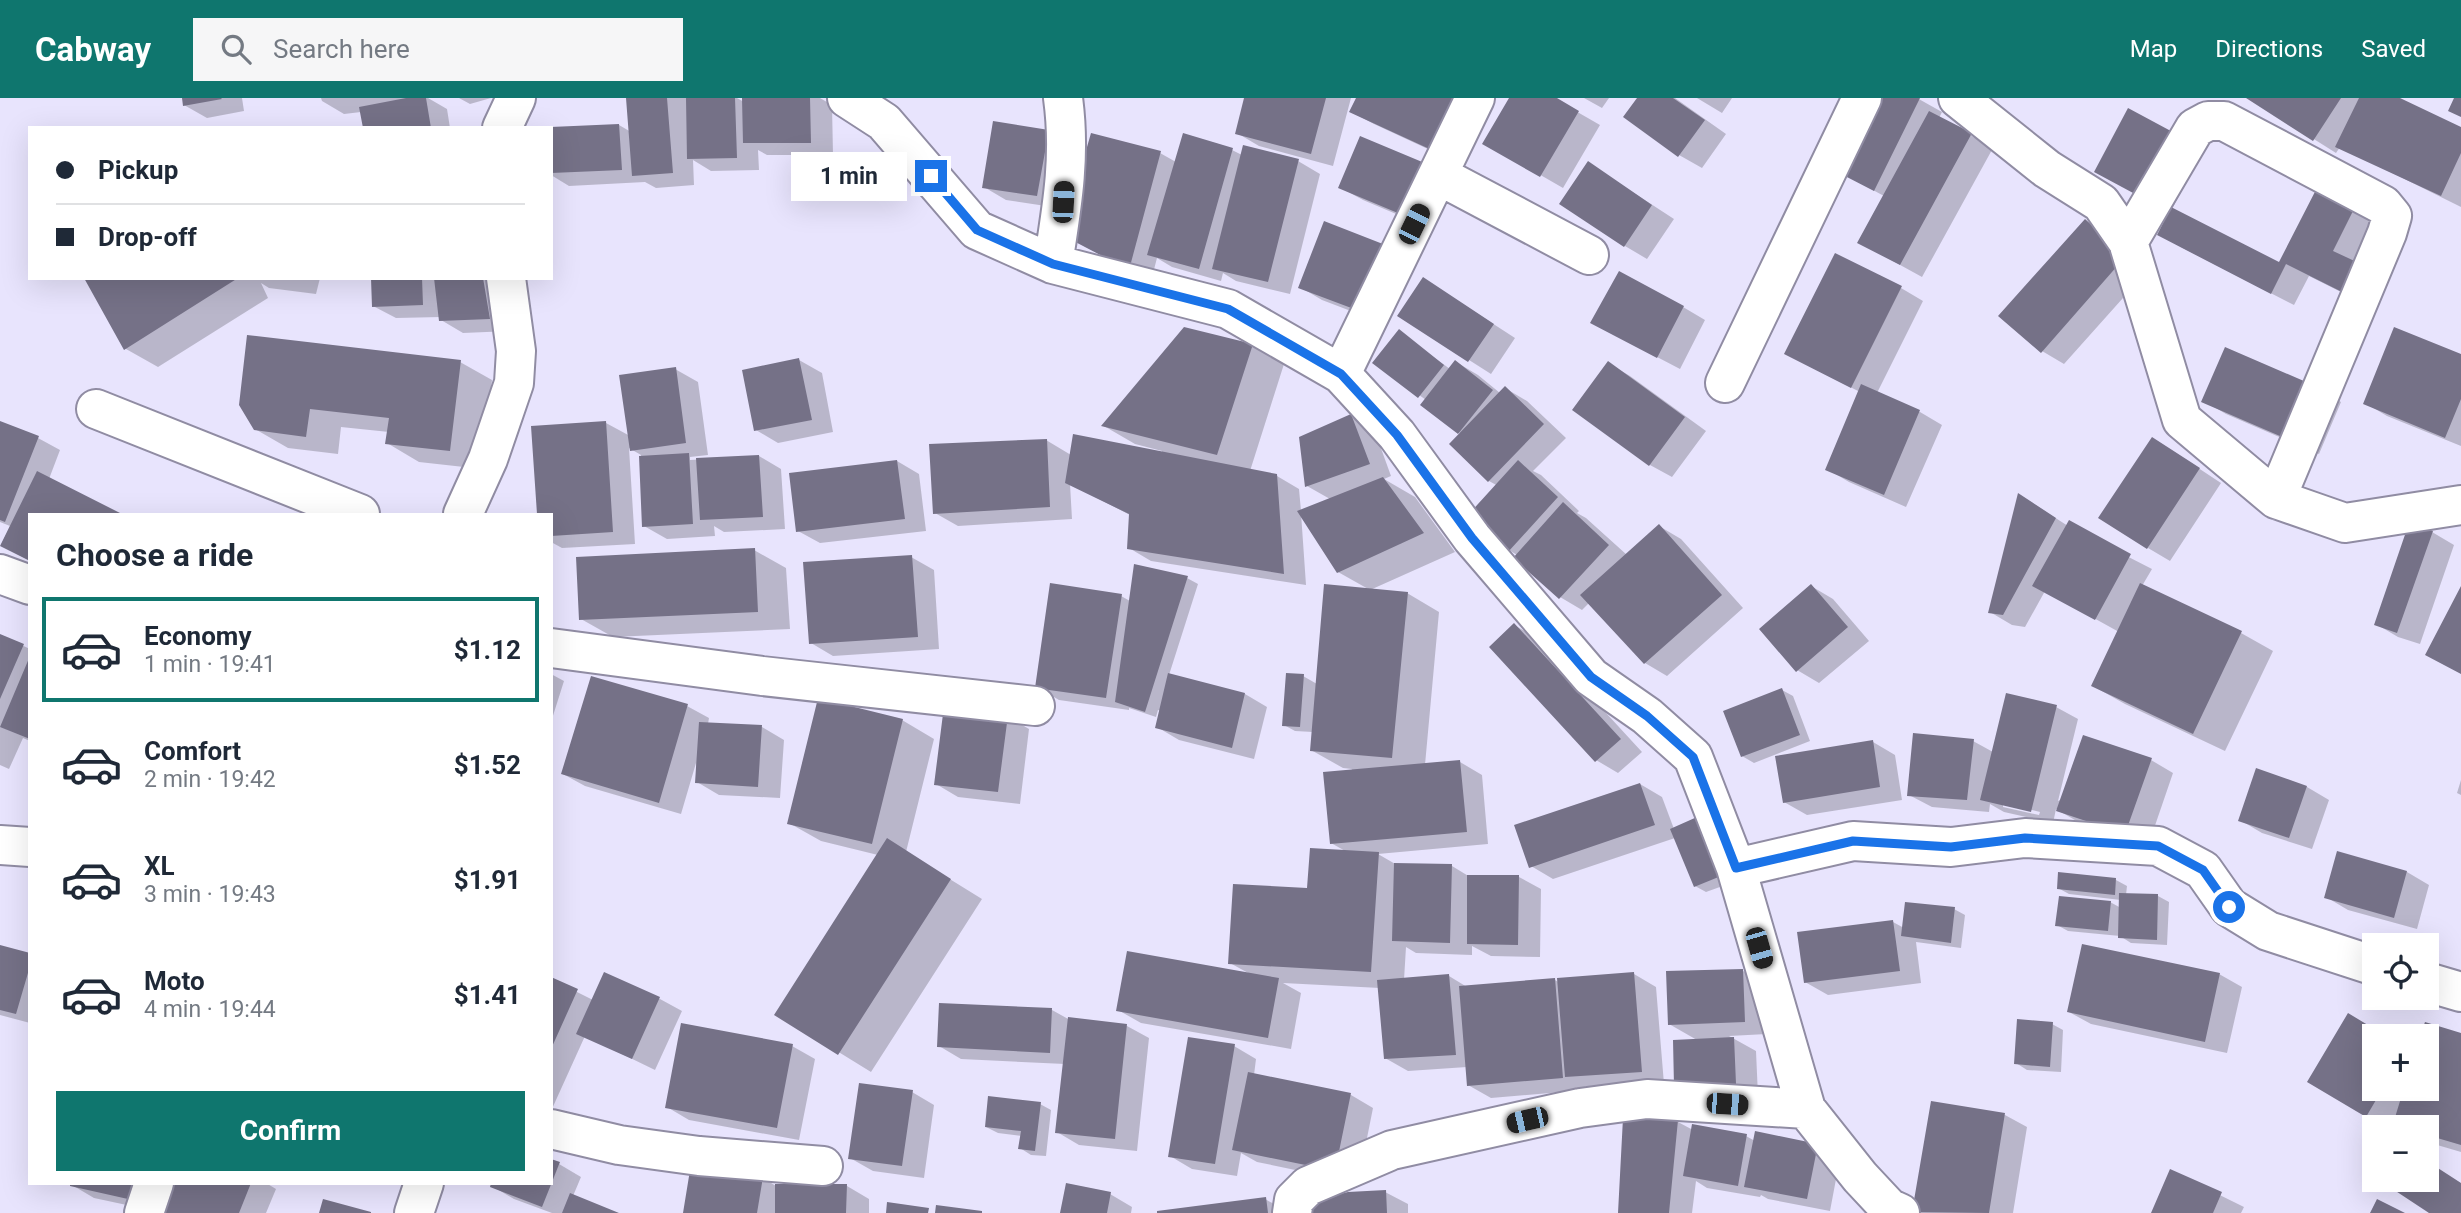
<!DOCTYPE html>
<meta charset="utf-8">
<style>
body{margin:0;font-family:Roboto,sans-serif;background:#f6f6f7;color:#1f2937;height:100vh;display:flex;flex-direction:column;font-size:26px;white-space:nowrap}
*{box-sizing:border-box;margin:0}
p{font-size:23px;color:#747a83}
.icon{flex:none;width:38px;height:38px;fill:none;stroke:currentColor;stroke-width:2;stroke-linecap:round;stroke-linejoin:round}
.map{position:relative;flex:1;overflow:hidden}
.sheet{position:absolute;left:28px;top:415px;width:525px;height:672px;display:flex;flex-direction:column;background:#fff;border-radius:0px;box-shadow:0 7px 28px #0002}
.sheet>*{flex:none}
.hud{position:absolute;left:28px;top:28px;width:525px;height:154px;border-radius:0px;box-shadow:0 7px 28px #0002;display:grid;align-content:center;height:154px;padding:0 28px;background:#fff}
.controls{position:absolute;left:2362px;top:835px;display:grid;gap:14px}
.controls a{display:grid;place-items:center;width:77px;height:77px;border-radius:0px;background:#fff;box-shadow:0 7px 28px #0002;font-size:35px}
.end{position:absolute;width:32px;height:32px;margin:-16px;border:9px solid #1a73e8;background:#fff;box-shadow:0 0 0 4px #fff}
.from{border-radius:50%}
.bubble{position:absolute;height:49px;border-radius:0px;background:#fff;box-shadow:0 7px 28px #0002;font-size:23px;font-weight:700;line-height:49px;text-align:center}
.car{position:absolute;width:21px;height:42px;margin:-21px -10px;border-radius:9px;box-shadow:0 0 5px 2px #0007;background:linear-gradient(#222 24%,#8ab4d8 0 40%,#222 0 76%,#8ab4d8 0 86%,#222 0)}
.hud b{display:flex;align-items:center;gap:24px;height:66px;font-size:26px}
.hud b+b{border-top:2px solid #e0e1e3}
.hud i{width:18px;height:18px;background:#1f2937}
ul{padding:0;list-style:none}
li{display:flex;align-items:center;gap:21px;height:105px;margin:0 14px 10px;padding:0 14px;border:4px solid transparent;border-radius:0px}
li div{flex:1}
li b{display:block;font-size:26px}
li em{font-style:normal;font-weight:700}
li.active{border-color:#0f766e}
li>.icon{width:63px;height:63px;stroke-width:1.5}
h2{padding:0 28px;font-size:32px;line-height:84px}
.cta{display:flex;gap:14px;margin-top:auto;padding:14px 28px}
.cta a{flex:1;height:80px;border-radius:0px;background:#0f766e;color:#fff;font-size:28px;font-weight:700;line-height:80px;text-align:center}
header{display:flex;align-items:center;gap:42px;box-sizing:border-box;height:98px;padding:0 35px;background:#0f766e;color:#fff}
header strong{font-size:33px}
nav{display:flex;gap:38px;margin-inline-start:auto;font-size:24px}
.search{width:490px;height:63px;background:#f6f6f7;display:flex;align-items:center;gap:18px;box-sizing:border-box;padding:0 24px;border-radius:0px;color:#747a83;font-size:26px}
.map>svg:first-child{display:block}
.shadow{fill:#0003;fill-rule:evenodd}
.building{fill:#757187}
.lines{fill:none;stroke-linecap:round;stroke-linejoin:round}
.minor-casing{stroke:#908ca3;stroke-width:42}
.minor{stroke:#fff;stroke-width:38}
.route{stroke:#1a73e8;stroke-width:9}
</style>
<header>
<strong>Cabway</strong>
<div class="search"><svg class="icon" aria-label="search" viewBox="0 0 24 24"><circle cx="10" cy="10" r="6"/><path d="M15 15l6 6"/></svg>Search here</div>
<nav><a>Map</a><a>Directions</a><a>Saved</a></nav>
</header>
<div class="map">
<svg width="2461" height="1115" viewBox="0 0 2461 1115">
<rect width="100%" height="100%" fill="#e8e4fd"/>
<path class="shadow" d="M183 0H242L244 13 207 20 184 7Z
M321 0H428L447 11 450 30H364L361 14 344 16 322 3Z
M459 0H491L470 6Z
M628 0H737L744 4V0H820L832 7 833 57H767L758 52 759 72 711 73 693 62 694 87 656 90 645 84 569 88 551 77V31L619 27 631 34Z
M1246 0H1351L1333 68 1259 48 1237 35Z
M1358 0H1453L1458 65 1374 26 1351 14Z
M1511 0H1553L1600 27 1563 90 1485 45Z
M1584 0H1609L1602 10Z
M1639 0H1675L1726 36 1702 70 1679 57 1625 19Z
M1697 0H1732L1722 15Z
M1882 0H1917L1942 14 1939 20 1993 50 1922 179 1882 157 1884 98 1845 77Z
M2249 0H2395L2461 31V109L2340 49 2336 55Z
M1048 34 1059 110 1006 102 984 89Z
M1232 52 1242 57 1298 63 1320 76 1290 196 1236 183 1223 175 1221 183 1172 169 1157 160 1151 183 1086 149 1160 55 1176 64Z
M2203 53 2172 111 2280 166 2321 86 2380 118 2369 208 2309 178 2294 207 2181 149 2171 114 2119 86Z
M1588 65 1674 121 1647 161 1625 148Z
M1448 80 1427 129 1363 102 1341 90Z
M2085 123 2107 136 2148 172 2064 266 2042 253Z
M1325 125 1385 226 1322 202 1300 189Z
M86 180H320L316 196 269 190 261 185 268 200 158 269 126 251Z
M372 180H503L512 233 463 235 441 222V219L396 220 373 208Z
M1424 181 1515 240 1491 276 1400 218Z
M1901 190 1923 203 1877 295 1920 314 1942 327 1906 409 1849 384 1827 371 1860 294 1809 268Z
M1683 209 1705 222 1680 271 1615 237Z
M1399 234 1450 271 1456 264 1478 277 1500 295 1505 290 1527 303 1566 340 1533 373 1541 377 1579 413 1577 415 1586 420 1627 457 1659 428 1681 441 1743 510 1667 578 1645 565 1590 504 1582 512 1560 499 1517 457 1509 452 1498 388 1489 383 1451 346 1461 336 1423 306 1426 302 1375 265Z
M1252 247 1284 266 1250 373 1277 378 1299 391 1301 413 1330 401 1307 388 1351 318 1374 331 1391 378 1384 381 1415 399 1455 454 1370 492 1407 495 1439 514 1425 667 1460 664 1482 677 1488 746 1378 756 1397 767 1452 768 1470 779H1519L1541 791 1540 859 1491 858 1472 848V857L1416 855 1406 849 1404 882 1449 878 1467 889 1555 882 1560 885 1634 876 1656 889 1664 986 1589 991 1585 988V992L1491 1000 1468 987 1467 969 1408 973 1385 960 1380 890 1283 885 1301 895 1291 951 1141 925 1118 912 1250 876 1230 865 1347 754 1331 745 1352 671 1343 670 1311 652 1313 634 1295 633 1284 627 1303 578 1317 586 1370 492 1338 474 1301 415 1306 487 1151 463 1129 450 1130 417 1070 386 1072 421 958 428 935 415 1046 342 1071 357 1162 356V353L1135 346 1104 328Z
M2461 258V348L2387 318 2365 305Z
M799 262 822 275 833 334 778 345 756 332Z
M460 264 492 282 482 371 419 364 387 345 389 334 341 329 338 356 288 350 255 331 241 306Z
M1608 265 1630 278 1706 333 1672 379 1650 367Z
M675 271 698 284 708 357 690 359V362L759 358 781 371 785 431 724 434 714 428 715 438 667 441 644 428 641 357 629 350 635 446 562 450 551 444V416H538L533 329 606 325 630 338Z
M2319 291 2341 304 2319 356 2226 316 2204 303Z
M0 324 38 340 60 352 49 381 119 416H30V463L1 447 10 428 0 424Z
M2174 354 2221 385 2170 463 2148 450Z
M897 363 919 376 926 433 820 445 798 433Z
M2020 397 2068 428 2152 471 2142 488 2241 535 2273 553 2225 653 2125 606 2093 588 2119 534 2045 493 2025 529 2012 527 1990 514Z
M2432 434 2454 447 2420 546 2398 539 2376 526Z
M754 452 786 470 790 531 613 539 581 521Z
M911 459 934 472 939 551 833 558 811 545Z
M1187 480 1198 486 1169 577 1245 596 1267 609 1254 661 1179 642 1157 629 1161 613 1158 612 1156 619 1129 610V612L1059 602 1037 589 1121 498 1130 503Z
M1811 488 1833 501 1869 543 1819 585 1797 572Z
M1514 527 1537 540 1642 654 1618 675 1596 662Z
M0 537 30 551V643L23 640 9 671 0 667Z
M551 576 564 583 551 624Z
M1782 592 1793 598 1810 643 1754 665 1742 658Z
M687 608 709 620 708 626 762 629 784 642 780 700 719 697 697 684 696 665 681 716 585 688 563 676Z
M2056 609 2078 621 2058 703 2151 662 2173 675 2148 748 2080 725 2056 711 2053 725 2004 714 1990 706 1989 714 1932 709 1909 697 1973 643 1993 654ZM2003 705 2040 714 2039 717 2003 709Z
M1007 618 1029 631 1020 706 958 699 936 686Z
M902 622 934 641 906 754 982 801 871 974 777 916 878 757 821 743 789 725Z
M1873 644 1895 657 1902 702 1807 717 1784 704Z
M2257 672 2307 689 2329 702 2312 751 2262 735 2240 722Z
M2461 682V697L2457 695Z
M1640 686 1662 699 1674 731 1731 785 1706 794 1695 788 1675 740 1553 781 1531 768Z
M2338 755 2407 774 2429 787 2417 831 2348 812 2326 799Z
M2116 782 2127 788 2126 797 2158 798 2169 804 2167 847 2131 845 2120 838 2068 833 2057 827 2110 804 2121 810V802L2069 796 2058 790Z
M1954 811 1965 817 1961 850 1916 844 1921 885 1828 897 1805 884 1893 824 1904 830Z
M0 849 30 857V925L0 917Z
M1743 873 1765 885 1767 936 1729 938 1756 953 1758 998 1698 1000 1697 942 1669 926Z
M605 876 660 901 682 913 655 972 585 938 551 1013V881L593 902Z
M2219 876 2242 889 2227 955 2091 926 2069 914Z
M1052 912 1070 922 1127 928 1149 940 1137 1053 1079 1047 1057 1034 1065 966 961 961 939 948Z
M2349 918 2384 938H2375V990H2427V938H2422L2461 937V1054L2427 1044V1029H2401L2394 1024 2387 1029 2309 984Z
M2052 926 2063 932 2061 974 2027 972 2016 965Z
M792 948 815 961 799 1042 689 1022 667 1009Z
M1234 948 1256 961 1254 977 1351 997 1373 1010 1358 1085 1257 1064 1241 1055 1237 1078 1192 1071 1170 1058Z
M912 994 934 1007 924 1080 873 1073 850 1060Z
M1932 1005 2005 1017 2027 1029 2013 1115H1918Z
M1040 1006 1051 1012 1046 1058 1031 1057 1020 1050 1022 1038 998 1035 986 1029Z
M1625 1022 1678 1024 1693 1032 1746 1038 1755 1043 1818 1047 1840 1060 1830 1113 1768 1101 1761 1097 1760 1099 1707 1090 1696 1083 1692 1115H1620Z
M559 1066 581 1079 573 1098 615 1115H552L514 1101 492 1088 493 1085H551Z
M2171 1073 2244 1109 2241 1115H2152Z
M763 1080 776 1088H847L869 1101V1115H685Z
M72 1085H157L150 1112 94 1100 72 1087Z
M175 1085H266L276 1091 266 1115H163Z
M1385 1094 1408 1106V1115H1302Z
M1110 1096 1132 1109 1131 1115H1062Z
M1265 1101 1290 1115H1158Z"/>
<path class="building" d="M182 0H221L222 1 183 8Z
M406 0H426L431 30H363L359 9Z
M626 0H667L673 75 632 78Z
M686 0H735L737 60 687 61Z
M742 0H810L811 45H743Z
M1244 0H1326L1311 56 1235 36Z
M1356 0H1457L1436 54 1349 14Z
M1509 0H1557L1579 13 1540 79 1482 46Z
M1637 0H1673L1705 22 1678 59 1623 19Z
M1880 0H1920L1874 93 1843 77Z
M2246 0H2341L2313 43Z
M2359 0H2400L2461 29V55L2441 98 2335 49Z
M2454 0H2461V19L2448 13Z
M2128 10 2182 39 2148 103 2094 74Z
M1929 13 1972 35 1900 167 1857 145Z
M993 23 1049 32 1037 98 982 90Z
M619 26 622 72 551 75V29Z
M1091 35 1161 53 1129 172 1062 137Z
M1183 35 1233 50 1199 171 1147 157Z
M1360 38 1427 66 1405 118 1338 90Z
M1243 47 1299 61 1268 184 1212 171Z
M1588 63 1652 107 1624 149 1559 106Z
M2320 84 2358 103 2333 153 2361 166 2346 196 2286 166 2271 196 2157 137 2171 109 2279 164Z
M2085 121 2126 158 2041 255 1998 218Z
M1324 123 1388 148 1362 214 1298 190Z
M1835 155 1902 188 1851 290 1784 256Z
M1619 173 1684 208 1657 260 1590 225Z
M1423 179 1494 226 1468 264 1397 218Z
M84 180H238L124 252Z
M371 180H422L423 207 372 209Z
M434 180H483L490 221 439 223Z
M1184 229 1253 246 1217 357 1101 328Z
M2394 229 2461 256V301L2445 340 2363 306Z
M1399 231 1444 267 1418 300 1372 265Z
M247 237 461 262 450 353 385 346 389 320 310 311 306 339 254 332 239 307Z
M2225 249 2320 290 2296 345 2201 304Z
M799 260 812 322 754 333 742 272Z
M1455 262 1493 292 1458 336 1420 307Z
M1608 263 1685 319 1649 368 1572 312Z
M676 269 686 345 630 353 619 277Z
M1861 286 1920 312 1884 397 1825 372Z
M1505 288 1544 326 1488 384 1449 346Z
M1351 316 1370 366 1305 389 1299 339Z
M0 323 39 338 5 424 0 422Z
M606 323 613 434 551 438V416H537L531 328Z
M1073 336 1277 376 1284 476 1127 451 1129 416 1065 385Z
M2152 339 2200 370 2147 451 2098 420Z
M1047 341 1050 409 933 416 929 346Z
M689 355 693 426 642 429 639 358Z
M759 357 763 419 700 422 696 360Z
M897 362 905 421 796 434 789 375Z
M1518 362 1558 399 1508 454 1468 417Z
M37 373 122 416H30V463L0 448Z
M1383 379 1424 435 1337 475 1297 413Z
M2018 395 2056 420 2003 517 1988 515Z
M1563 404 1609 447 1559 501 1513 460Z
M2069 422 2131 456 2095 522 2032 488Z
M2409 425 2433 433 2397 535 2374 527Z
M1659 426 1722 497 1644 566 1580 497Z
M755 450 758 514 579 522 576 459Z
M912 457 918 539 809 546 803 464Z
M1134 466 1188 478 1145 614 1115 604Z
M1050 485 1122 496 1106 600 1035 590Z
M2140 485 2242 533 2193 636 2091 588Z
M1324 486 1408 494 1392 660 1310 653Z
M1811 486 1848 529 1796 574 1759 531Z
M2461 488V576L2425 557Z
M1514 525 1621 641 1595 664 1489 549Z
M0 536 24 546 0 601Z
M30 558V641L0 629Z
M1168 575 1245 595 1232 650 1155 630Z
M1286 575 1304 576 1300 629 1282 628Z
M591 578 688 606 659 705 561 676Z
M1782 590 1800 637 1741 659 1723 613Z
M2006 595 2057 607 2031 714 1980 702Z
M818 600 903 621 872 746 787 726Z
M944 608 1008 617 998 694 934 687Z
M699 624 762 627 758 689 695 685Z
M1913 635 1974 641 1967 702 1907 698Z
M2083 637 2152 660 2125 736 2056 713Z
M1873 642 1880 689 1783 705 1775 658Z
M1460 662 1467 734 1330 746 1323 674Z
M2256 670 2307 688 2289 740 2238 723Z
M1640 685 1655 727 1529 770 1514 727Z
M1697 719 1721 778 1694 789 1670 731Z
M887 740 951 781 838 957 774 917Z
M1310 750 1379 754 1371 874 1228 866 1233 786 1307 790Z
M2337 753 2407 773 2394 820 2324 800Z
M1394 765 1452 766 1450 845 1392 843Z
M2058 774 2116 780 2115 797 2057 791Z
M1467 777H1519L1518 847 1467 846Z
M2119 795 2158 796 2157 842 2118 840Z
M2059 798 2111 803 2108 833 2055 828Z
M1905 804 1955 809 1951 845 1901 838Z
M1893 822 1900 873 1804 885 1797 834Z
M2082 846 2220 875 2205 944 2067 914Z
M0 847 30 855V868L16 916 0 912Z
M1127 853 1279 880 1268 940 1116 913Z
M1743 871 1745 924 1668 927 1666 873Z
M604 874 660 899 632 961 576 936Z
M1634 874 1642 974 1565 979 1557 880Z
M1449 876 1456 957 1384 961 1377 882Z
M551 879 578 891 551 951Z
M1555 880 1563 980 1467 988 1459 888Z
M939 905 1052 910 1050 955 937 949Z
M2348 915 2386 938H2375V990H2383L2366 1019 2307 984Z
M1068 919 1127 926 1115 1041 1055 1035Z
M2017 921 2053 924 2050 969 2014 966Z
M2425 924 2461 935V1047L2427 1037V1029H2402L2393 1026 2404 990H2427V938H2420Z
M681 925 793 946 777 1030 665 1010Z
M1188 939 1235 946 1215 1066 1168 1059Z
M1734 939 1736 986 1674 988 1673 942Z
M1248 974 1351 995 1335 1073 1232 1052Z
M859 985 913 992 902 1068 848 1061Z
M988 998 1041 1004 1035 1053 1018 1051 1021 1033 985 1029Z
M1931 1003 2005 1015 1989 1115 1912 1114Z
M1623 1020 1678 1022 1669 1115H1618Z
M1692 1026 1747 1036 1738 1088 1683 1078Z
M1755 1033 1818 1046 1807 1101 1744 1089Z
M551 1061 560 1064 542 1109 490 1089 491 1085H551Z
M2427 1063 2461 1085V1115H2429L2379 1082H2427Z
M691 1066 763 1079 757 1115H683Z
M2170 1071 2222 1094 2213 1115H2151Z
M70 1085H132L128 1101 70 1088Z
M173 1085H251L239 1115H161Z
M1066 1085 1111 1094 1107 1115H1060Z
M775 1086H847L846 1115H775Z
M1386 1092 1387 1115H1300L1299 1106 1348 1094Z
M570 1095 619 1115H562Z
M1266 1099 1268 1115H1157V1113Z
M323 1101 371 1114V1115H319Z
M2377 1101 2405 1115H2370Z
M887 1104 929 1110 928 1115H886Z
M936 1107 982 1113V1115H935Z"/>
<g class="lines">
<defs>
<path id="minor" d="M847 0 884 24 977 132 1053 166 1228 211 1341 276 1397 337 1472 440 1591 579 1647 618 1693 659 1736 770 1806 1011 1860 1079 1889 1110 1900 1115
M1958 0 2047 71 2101 105 2128 144 2182 322 2276 401 2345 425 2461 407
M502 30 516 0
M1438 77 1589 157
M2128 144 2195 30 2208 23H2224L2383 107 2392 118 2387 135 2276 401
M1053 166C1062 109 1071 58 1063 0
M1341 276 1475 0
M1725 285 1862 0
M96 311 360 416
M463 416 488 361 514 285 516 253 506 180
M0 476 30 487
M551 550 762 578 1035 608
M0 747 30 749
M1736 770 1853 743 1951 749 2025 740 2158 748 2203 772 2229 809 2268 833 2375 868
M2427 884 2461 894
M551 1031 619 1047 699 1058 823 1068
M144 1115 154 1085
M414 1115 424 1085
M1292 1115 1294 1102 1308 1088 1392 1052 1580 1010 1647 1001 1806 1011"/>
</defs>
<use href="#minor" class="minor-casing"/>
<use href="#minor" class="minor"/>
</g>
<g class="lines">
<path class="route" d="M931 78 977 132 1053 166 1228 211 1341 276 1397 337 1472 440 1591 579 1647 618 1693 659 1736 770 1853 743 1951 749 2025 740 2158 748 2203 772 2229 809"/>
</g>
</svg>
<div class="controls">
<a><svg class="icon" aria-label="locate" viewBox="0 0 24 24"><circle cx="12" cy="12" r="6"/><path d="M12 2v4M12 18v4M2 12h4M18 12h4"/></svg></a>
<a>+</a>
<a>−</a>
</div>
<i class="end from" style="left:2229px;top:809px"></i>
<i class="end" style="left:931px;top:78px"></i>
<div class="bubble" style="left:791px;top:54px;width:116px">1 min</div>
<i class="car" style="left:1063px;top:104px;rotate:3deg"></i>
<i class="car" style="left:1414px;top:126px;rotate:26deg"></i>
<i class="car" style="left:1759px;top:850px;rotate:164deg"></i>
<i class="car" style="left:1727px;top:1006px;rotate:94deg"></i>
<i class="car" style="left:1527px;top:1022px;rotate:257deg"></i>
<div class="hud">
<b><i class="from"></i>Pickup</b>
<b><i></i>Drop-off</b>
</div>
<section class="sheet">
<h2>Choose a ride</h2>
<ul>
<li class="active"><svg class="icon" aria-label="car" viewBox="0 0 24 24"><path d="M5 17H2v-5l4-1 3-4h7l3 4 3 1v5h-3M9 17h6M6 11h13"/><circle cx="7" cy="17" r="2"/><circle cx="17" cy="17" r="2"/></svg><div><b>Economy</b><p>1 min · 19:41</p></div><em>$1.12</em></li>
<li><svg class="icon" aria-label="car" viewBox="0 0 24 24"><path d="M5 17H2v-5l4-1 3-4h7l3 4 3 1v5h-3M9 17h6M6 11h13"/><circle cx="7" cy="17" r="2"/><circle cx="17" cy="17" r="2"/></svg><div><b>Comfort</b><p>2 min · 19:42</p></div><em>$1.52</em></li>
<li><svg class="icon" aria-label="car" viewBox="0 0 24 24"><path d="M5 17H2v-5l4-1 3-4h7l3 4 3 1v5h-3M9 17h6M6 11h13"/><circle cx="7" cy="17" r="2"/><circle cx="17" cy="17" r="2"/></svg><div><b>XL</b><p>3 min · 19:43</p></div><em>$1.91</em></li>
<li><svg class="icon" aria-label="car" viewBox="0 0 24 24"><path d="M5 17H2v-5l4-1 3-4h7l3 4 3 1v5h-3M9 17h6M6 11h13"/><circle cx="7" cy="17" r="2"/><circle cx="17" cy="17" r="2"/></svg><div><b>Moto</b><p>4 min · 19:44</p></div><em>$1.41</em></li>
</ul>
<div class="cta"><a>Confirm</a></div>
</section>
</div>
